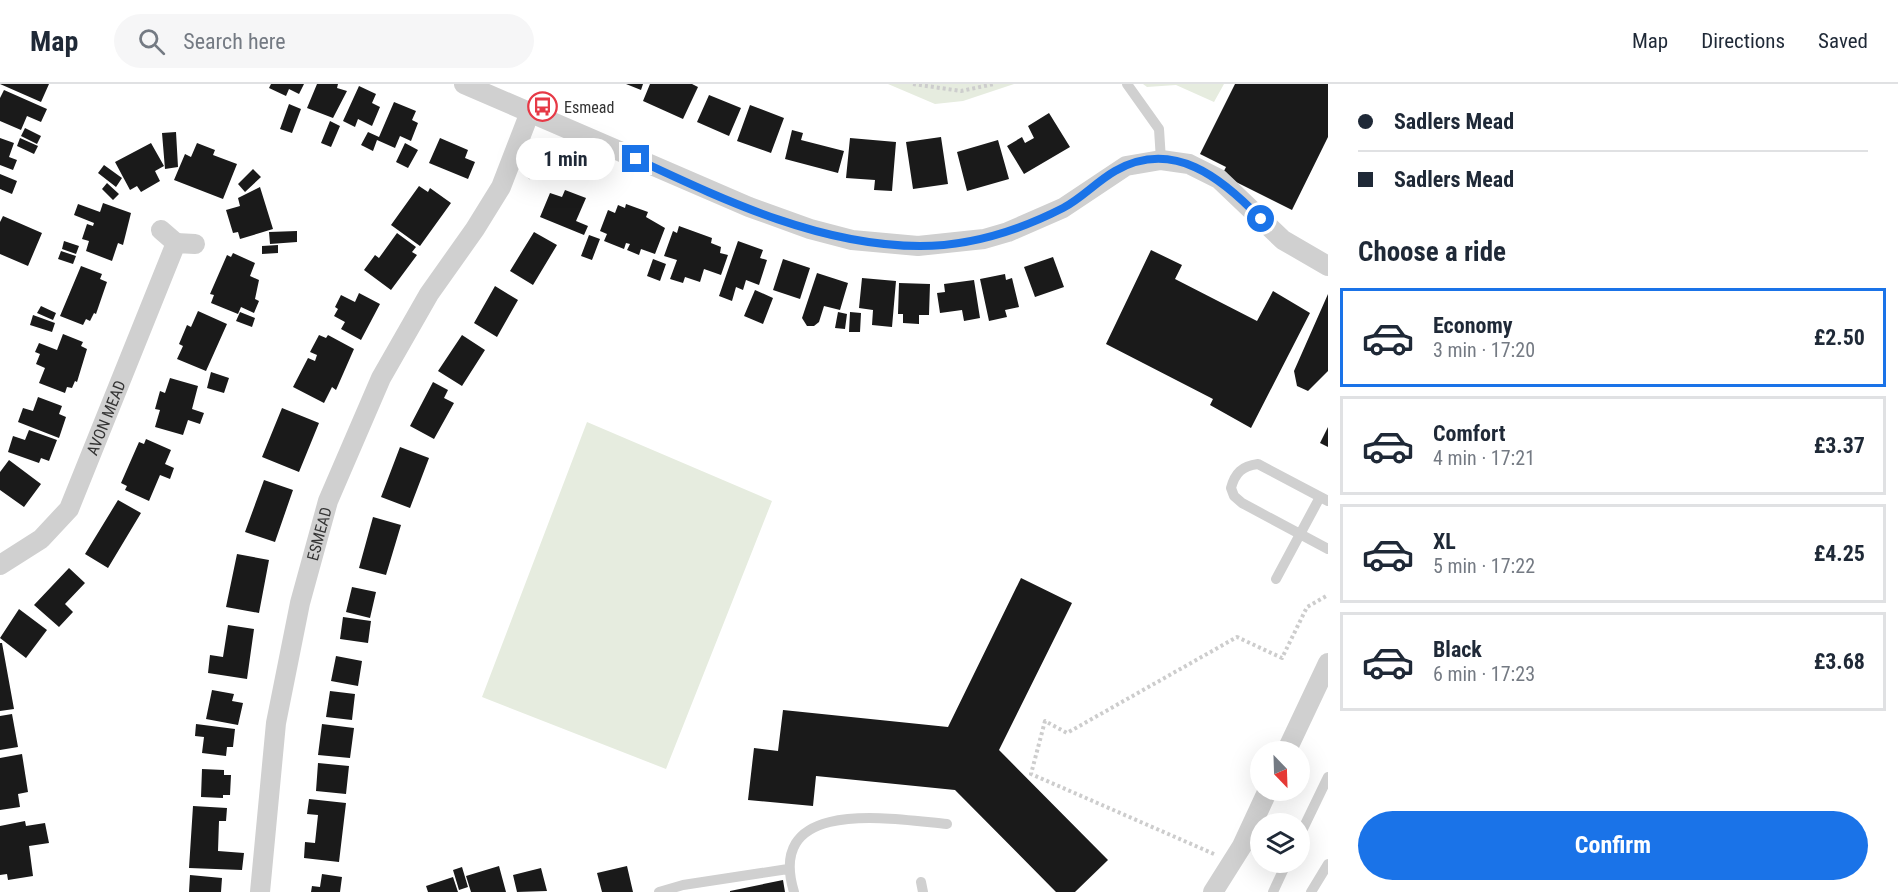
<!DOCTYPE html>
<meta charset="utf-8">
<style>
body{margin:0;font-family:"Roboto Condensed",sans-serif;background:#f6f6f7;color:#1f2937;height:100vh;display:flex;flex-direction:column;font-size:22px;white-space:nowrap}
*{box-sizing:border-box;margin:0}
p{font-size:20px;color:#747a83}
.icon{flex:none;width:33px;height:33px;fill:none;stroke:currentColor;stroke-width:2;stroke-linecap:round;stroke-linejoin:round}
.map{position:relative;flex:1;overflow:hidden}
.side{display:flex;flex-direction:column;background:#fff;width:570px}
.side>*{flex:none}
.guide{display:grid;align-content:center;height:132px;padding:0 30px;background:#fff}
.needle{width:39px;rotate:157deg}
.buttons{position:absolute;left:1250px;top:657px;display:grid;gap:12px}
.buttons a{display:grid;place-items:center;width:60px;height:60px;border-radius:50%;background:#fff;box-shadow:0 6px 24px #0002;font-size:30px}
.end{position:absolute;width:27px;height:27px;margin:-14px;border:8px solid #1a73e8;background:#fff;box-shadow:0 0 0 3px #fff}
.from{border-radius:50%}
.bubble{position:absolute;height:42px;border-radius:21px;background:#fff;box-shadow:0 6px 24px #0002;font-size:20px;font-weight:700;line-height:42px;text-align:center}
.guide b{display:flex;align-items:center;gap:21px;height:57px;font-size:22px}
.guide b+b{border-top:2px solid #e0e1e3}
.guide i{width:15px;height:15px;background:#1f2937}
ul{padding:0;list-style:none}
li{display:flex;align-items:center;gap:18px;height:99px;margin:0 12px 9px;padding:0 18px;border:3px solid #e0e1e3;border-radius:0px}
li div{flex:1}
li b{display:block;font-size:22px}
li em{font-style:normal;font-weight:700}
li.on{border-color:#1a73e8}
li>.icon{width:54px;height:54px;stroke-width:1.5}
h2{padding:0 30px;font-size:27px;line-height:72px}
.button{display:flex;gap:12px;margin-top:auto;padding:12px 30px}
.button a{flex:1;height:69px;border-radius:36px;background:#1a73e8;color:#fff;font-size:24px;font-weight:700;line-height:69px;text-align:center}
header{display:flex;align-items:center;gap:36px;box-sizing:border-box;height:84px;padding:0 30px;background:#fff;border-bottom:2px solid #e0e1e3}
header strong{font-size:28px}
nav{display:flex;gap:33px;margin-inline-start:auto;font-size:21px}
.search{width:420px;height:54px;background:#f6f6f7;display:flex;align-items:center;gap:15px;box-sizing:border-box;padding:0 21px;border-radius:33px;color:#747a83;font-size:22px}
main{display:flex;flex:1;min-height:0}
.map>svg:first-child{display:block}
.green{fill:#e6ecdf}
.building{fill:#1a1a1a}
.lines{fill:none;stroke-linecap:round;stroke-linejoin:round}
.path{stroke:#cdcdcd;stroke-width:4;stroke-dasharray:3 3;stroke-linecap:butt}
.lane{stroke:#d0d0d0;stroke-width:10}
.street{stroke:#d0d0d0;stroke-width:20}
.route{stroke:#1a73e8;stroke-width:8}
.labels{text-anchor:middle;stroke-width:6;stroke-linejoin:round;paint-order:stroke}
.poi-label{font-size:16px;fill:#333;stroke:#fff;text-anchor:start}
.street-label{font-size:16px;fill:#333;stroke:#fff}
</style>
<header>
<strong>Map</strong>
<div class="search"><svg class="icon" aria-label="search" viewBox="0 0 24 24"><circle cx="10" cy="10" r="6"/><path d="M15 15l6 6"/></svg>Search here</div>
<nav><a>Map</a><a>Directions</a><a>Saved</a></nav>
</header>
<main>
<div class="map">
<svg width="1328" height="808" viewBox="0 0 1328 808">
<rect width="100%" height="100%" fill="#fff"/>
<path class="green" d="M888 0H1014L963 17 935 20Z
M1143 0H1224L1214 18 1176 1 1147 3Z
M587 338 772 417 666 685 482 613Z"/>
<path class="building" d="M0 0H49L41 18Z
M271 0H304L299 10 289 5 286 12 269 4Z
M317 0H338L337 4 347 7 333 34 307 24Z
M626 0H643L641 6Z
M650 0H692L698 3 683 35 643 17Z
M1235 0H1328V53L1292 126 1222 91 1226 83 1200 70Z
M359 2 376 10 372 19 380 23 372 42 358 35 355 43 343 37Z
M4 6 47 25 41 38 27 32 21 46 0 37V14Z
M709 11 741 24 729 52 697 38Z
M394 18 416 27 412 36 418 39 411 57 400 52 395 64 377 56 373 67 361 61 368 48 379 53Z
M289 20 301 25 292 49 280 45Z
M750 21 784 34 771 69 737 57Z
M1049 29 1070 63 1024 90 1007 62 1022 53 1025 59 1034 54 1028 42Z
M330 37 340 42 331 63 321 59Z
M25 44 41 52 37 60 21 52Z
M792 46 803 49 801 56 844 67 838 89 785 75Z
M176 48 178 83 165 85 162 49Z
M941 53 948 100 913 105 906 58Z
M0 54 14 59 9 73 17 76 13 86 0 81Z
M20 54 38 62 34 70 17 62Z
M440 54 468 66 465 74 475 78 468 95 429 79Z
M850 54 896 58 892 107 874 106 875 96 846 94Z
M998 56 1009 95 967 107 957 68Z
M151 59 164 82 155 87 160 97 141 108 137 102 130 106 115 78Z
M197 59 215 66 213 71 237 80 223 115 174 96 185 70 191 73Z
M405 59 418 66 408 84 396 78Z
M104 81 122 94 116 103 98 89Z
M253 85 261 93 245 108 238 100Z
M0 90 17 97 12 110 0 105Z
M107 99 119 110 113 116 102 105Z
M419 102 428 108 430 104 451 119 420 162 391 141Z
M260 103 273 145 240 155 238 148 233 149 226 126 240 122 238 114Z
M565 106 586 114 576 137 588 142 584 151 540 133 550 109 562 113Z
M103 119 131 129 123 161 118 159 112 177 86 167 89 157 82 155 87 140 93 142 94 139 74 131 78 120 100 128Z
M626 120 648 128 646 133 665 144 655 170 641 165 639 171 627 166 630 160 626 159 624 165 604 157 607 150 600 147 608 126 615 129 618 121 625 124Z
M3 132 42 149 28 182 0 170V138Z
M679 142 712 154 711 159 721 163 720 169 728 171 721 191 704 185 700 198 685 193 683 199 670 195 677 176 664 172 673 147 677 149Z
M297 147V158L270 160 269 148Z
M534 148 557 161 533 201 510 187Z
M397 149 416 163 412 168 417 171 391 206 364 186 375 171 379 174Z
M589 151 600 155 592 176 581 172Z
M64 157 79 162 76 170 62 165Z
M738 157 763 166 760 174 767 176 759 201 746 196 743 206 736 203 732 217 719 212Z
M278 161V169L262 170V162Z
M1151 166 1182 181 1175 195 1257 237 1273 207 1310 229 1251 344 1210 321 1213 315 1106 260Z
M61 167 76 172 73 180 58 175Z
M233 169 255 179 250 192 259 196 255 215 259 217 254 229 241 223 238 230 211 219 214 211 210 210 227 171 231 173Z
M1053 173 1064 203 1035 213 1024 183Z
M653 175 666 180 660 197 647 192Z
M783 175 810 184 800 215 773 206Z
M81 182 102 190 100 195 107 198 96 230 94 229 90 237 86 235 83 241 60 232Z
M817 189 848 199 840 226 824 222 819 238 814 242H807L802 234Z
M1005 190 1006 196 1012 194 1019 223 1005 226 1007 233 989 237 980 195Z
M862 194 896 197 892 243 872 241 873 226 859 224Z
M974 196 980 234 964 237 962 226 940 229 937 209 945 208 944 200Z
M899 199 930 200 929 231H919V240L903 239V230H898Z
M495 202 518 216 497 253 474 239Z
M755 206 773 214 763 240 744 232Z
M359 209 380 220 361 256 341 245 345 238 334 232 338 225 335 223 341 211 355 218Z
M1328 210V287L1308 307 1297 302 1294 287Z
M41 222 56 229 53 236 37 229Z
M198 227 227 240 206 287 177 275 183 262 179 260 187 241 191 243Z
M240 228 255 234 252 243 236 237Z
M838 228 847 230 845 245 835 244Z
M850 228 861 229 860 248H849Z
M33 231 55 239 52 248 30 241Z
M63 250 83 258 81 262 87 265 77 298 75 297 72 304 67 303 65 309 39 299 45 284 36 280 40 270 35 268 39 259 57 266Z
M319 251 326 254 328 251 354 265 336 306 332 303 324 319 293 303 308 274 315 277 317 271 310 268Z
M462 251 485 266 462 302 438 287Z
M211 288 229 294 224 309 207 304Z
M170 294 198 302 192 325 204 329 200 340 188 336 183 351 155 343 160 326 155 325 160 307 165 309Z
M433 298 448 306 444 314 454 319 434 355 410 342Z
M38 313 62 322 59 330 66 333 59 354 18 338 23 324 33 327Z
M282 324 319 339 299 388 262 373Z
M1328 343V363L1320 359Z
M29 346 57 356 49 377 41 374 39 379 8 368 13 352 25 356Z
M146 355 171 366 165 380 174 384 170 395 160 391 149 417 125 406 127 402 121 399 139 358 144 360Z
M400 363 429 374 410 424 381 413Z
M9 376 41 400 24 423 0 406V388Z
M264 396 293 406 275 458 245 448Z
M118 416 141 429 108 484 85 470Z
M373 433 401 441 386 491 359 484Z
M237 470 269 476 259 529 226 523Z
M69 484 85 499 65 520 73 528 59 543 34 521Z
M1021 494 1072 519 999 666 1108 776 1075 808H1056L955 706 816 692 813 722 748 716 754 664 778 667 783 626 948 643Z
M352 503 376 508 370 534 346 528Z
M19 525 47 546 26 574 0 554Z
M343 533 371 537 368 559 340 555Z
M228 541 254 545 247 595 208 589 210 571 223 573Z
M0 559H2L14 625 0 627Z
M336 572 362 577 358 602 331 597Z
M212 606 234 610 232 617 243 619 238 641 206 635Z
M330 607 355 610 352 636 326 633Z
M12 630 18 663 0 666V632Z
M196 640 235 645 233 663H227L226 672 202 669 204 653 195 652Z
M322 640 354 644 350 674 318 671Z
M22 670 28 708 18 710 20 723 0 726V674Z
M318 679 349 682 346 710 316 707Z
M202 685 224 686V691H231L230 711H223V714L201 713Z
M309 715 346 719 339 778 304 774 305 758 315 759 318 731 307 730Z
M193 722 227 724 226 737H219L218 767 244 769 242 786 189 784Z
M25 737 26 742 45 739 49 759 29 762 33 792 8 796 7 790 0 791V742Z
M499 782 506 808H471L466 792Z
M627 782 633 808H602L597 789Z
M462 783 468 803 459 806 453 786Z
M541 784 547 807 517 808 513 791Z
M322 790 342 793 340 808H311L312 802 320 803Z
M190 791 222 794 221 808H189Z
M453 793 458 808H428L426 802Z
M783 796 785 808H730V807Z"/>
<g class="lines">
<path class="path" d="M913 0 961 7 994 0
M528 94 539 85 595 79
M1214 770 1031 690 1045 637 1067 649 1237 553 1282 574 1307 523 1328 511"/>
<path class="lane" d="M1127 0 1159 45 1161 76
M1328 417 1258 380C1242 382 1235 389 1231 404L1234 412 1242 419 1328 465
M1276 495 1320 413
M1299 753 1328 693
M921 798 923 808
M659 808 683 801 788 785
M794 808C765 712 892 735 947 740
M1273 808 1287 778
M1311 808 1328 780"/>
<g class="street">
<path d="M464 0 749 123 810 145 852 156 918 162 984 155 1008 148 1063 124 1126 82 1161 76 1189 80 1219 95 1283 156 1328 182"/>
<path d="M161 146 176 159"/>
<path id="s1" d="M0 481 41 455 69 425 176 159 195 160"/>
<path d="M1286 668 1328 579"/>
<path id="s2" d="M260 808 276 639 300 519 328 417 381 294 429 210 475 145 501 103 530 28"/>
<path d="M1213 808 1242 762 1268 706"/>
</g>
</g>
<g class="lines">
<path class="route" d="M636 75C724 116 820 162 920 162 971 162 1018 147 1063 124 1082 114 1096 98 1115 87 1173 54 1222 94 1261 135"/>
</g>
<defs>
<symbol id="bus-ring" viewBox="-11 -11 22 22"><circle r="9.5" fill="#fff" stroke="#e63946" stroke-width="1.5"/><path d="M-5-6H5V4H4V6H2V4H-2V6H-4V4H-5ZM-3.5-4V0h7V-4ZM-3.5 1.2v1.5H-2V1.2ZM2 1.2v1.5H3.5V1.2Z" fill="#e63946"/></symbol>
</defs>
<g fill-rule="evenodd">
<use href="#bus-ring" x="526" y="6" width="33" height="33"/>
</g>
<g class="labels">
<g class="poi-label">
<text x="564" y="29">Esmead</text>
</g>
<g class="street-label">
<text dy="6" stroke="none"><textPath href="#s1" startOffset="188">AVON MEAD</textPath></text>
<text dy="6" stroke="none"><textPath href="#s2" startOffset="364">ESMEAD</textPath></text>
</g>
</g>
</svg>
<div class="buttons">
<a><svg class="needle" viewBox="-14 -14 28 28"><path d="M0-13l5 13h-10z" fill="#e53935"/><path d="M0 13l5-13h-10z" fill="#747a83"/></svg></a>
<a><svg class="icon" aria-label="layers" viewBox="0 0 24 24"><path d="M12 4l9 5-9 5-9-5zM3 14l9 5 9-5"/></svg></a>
</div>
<i class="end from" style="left:1261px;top:135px"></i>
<i class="end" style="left:636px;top:75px"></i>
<div class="bubble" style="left:516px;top:54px;width:99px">1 min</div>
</div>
<section class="side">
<div class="guide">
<b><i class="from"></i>Sadlers Mead</b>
<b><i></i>Sadlers Mead</b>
</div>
<h2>Choose a ride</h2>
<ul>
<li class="on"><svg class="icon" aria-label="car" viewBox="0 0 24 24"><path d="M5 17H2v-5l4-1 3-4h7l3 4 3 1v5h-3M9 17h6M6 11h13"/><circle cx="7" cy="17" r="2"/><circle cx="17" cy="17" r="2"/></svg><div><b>Economy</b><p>3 min · 17:20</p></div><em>£2.50</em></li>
<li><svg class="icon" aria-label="car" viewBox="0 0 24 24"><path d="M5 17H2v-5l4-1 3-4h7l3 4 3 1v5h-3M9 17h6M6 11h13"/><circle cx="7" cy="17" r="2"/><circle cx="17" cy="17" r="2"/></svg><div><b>Comfort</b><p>4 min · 17:21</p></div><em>£3.37</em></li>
<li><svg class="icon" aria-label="car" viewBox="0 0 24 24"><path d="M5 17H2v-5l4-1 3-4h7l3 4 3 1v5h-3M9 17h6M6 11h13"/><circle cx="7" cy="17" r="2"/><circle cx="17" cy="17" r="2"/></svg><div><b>XL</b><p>5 min · 17:22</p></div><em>£4.25</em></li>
<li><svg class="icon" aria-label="car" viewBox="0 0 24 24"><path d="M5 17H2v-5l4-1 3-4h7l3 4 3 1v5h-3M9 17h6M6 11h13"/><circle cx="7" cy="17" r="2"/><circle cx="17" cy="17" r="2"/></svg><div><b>Black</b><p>6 min · 17:23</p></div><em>£3.68</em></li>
</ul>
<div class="button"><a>Confirm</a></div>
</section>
</main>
